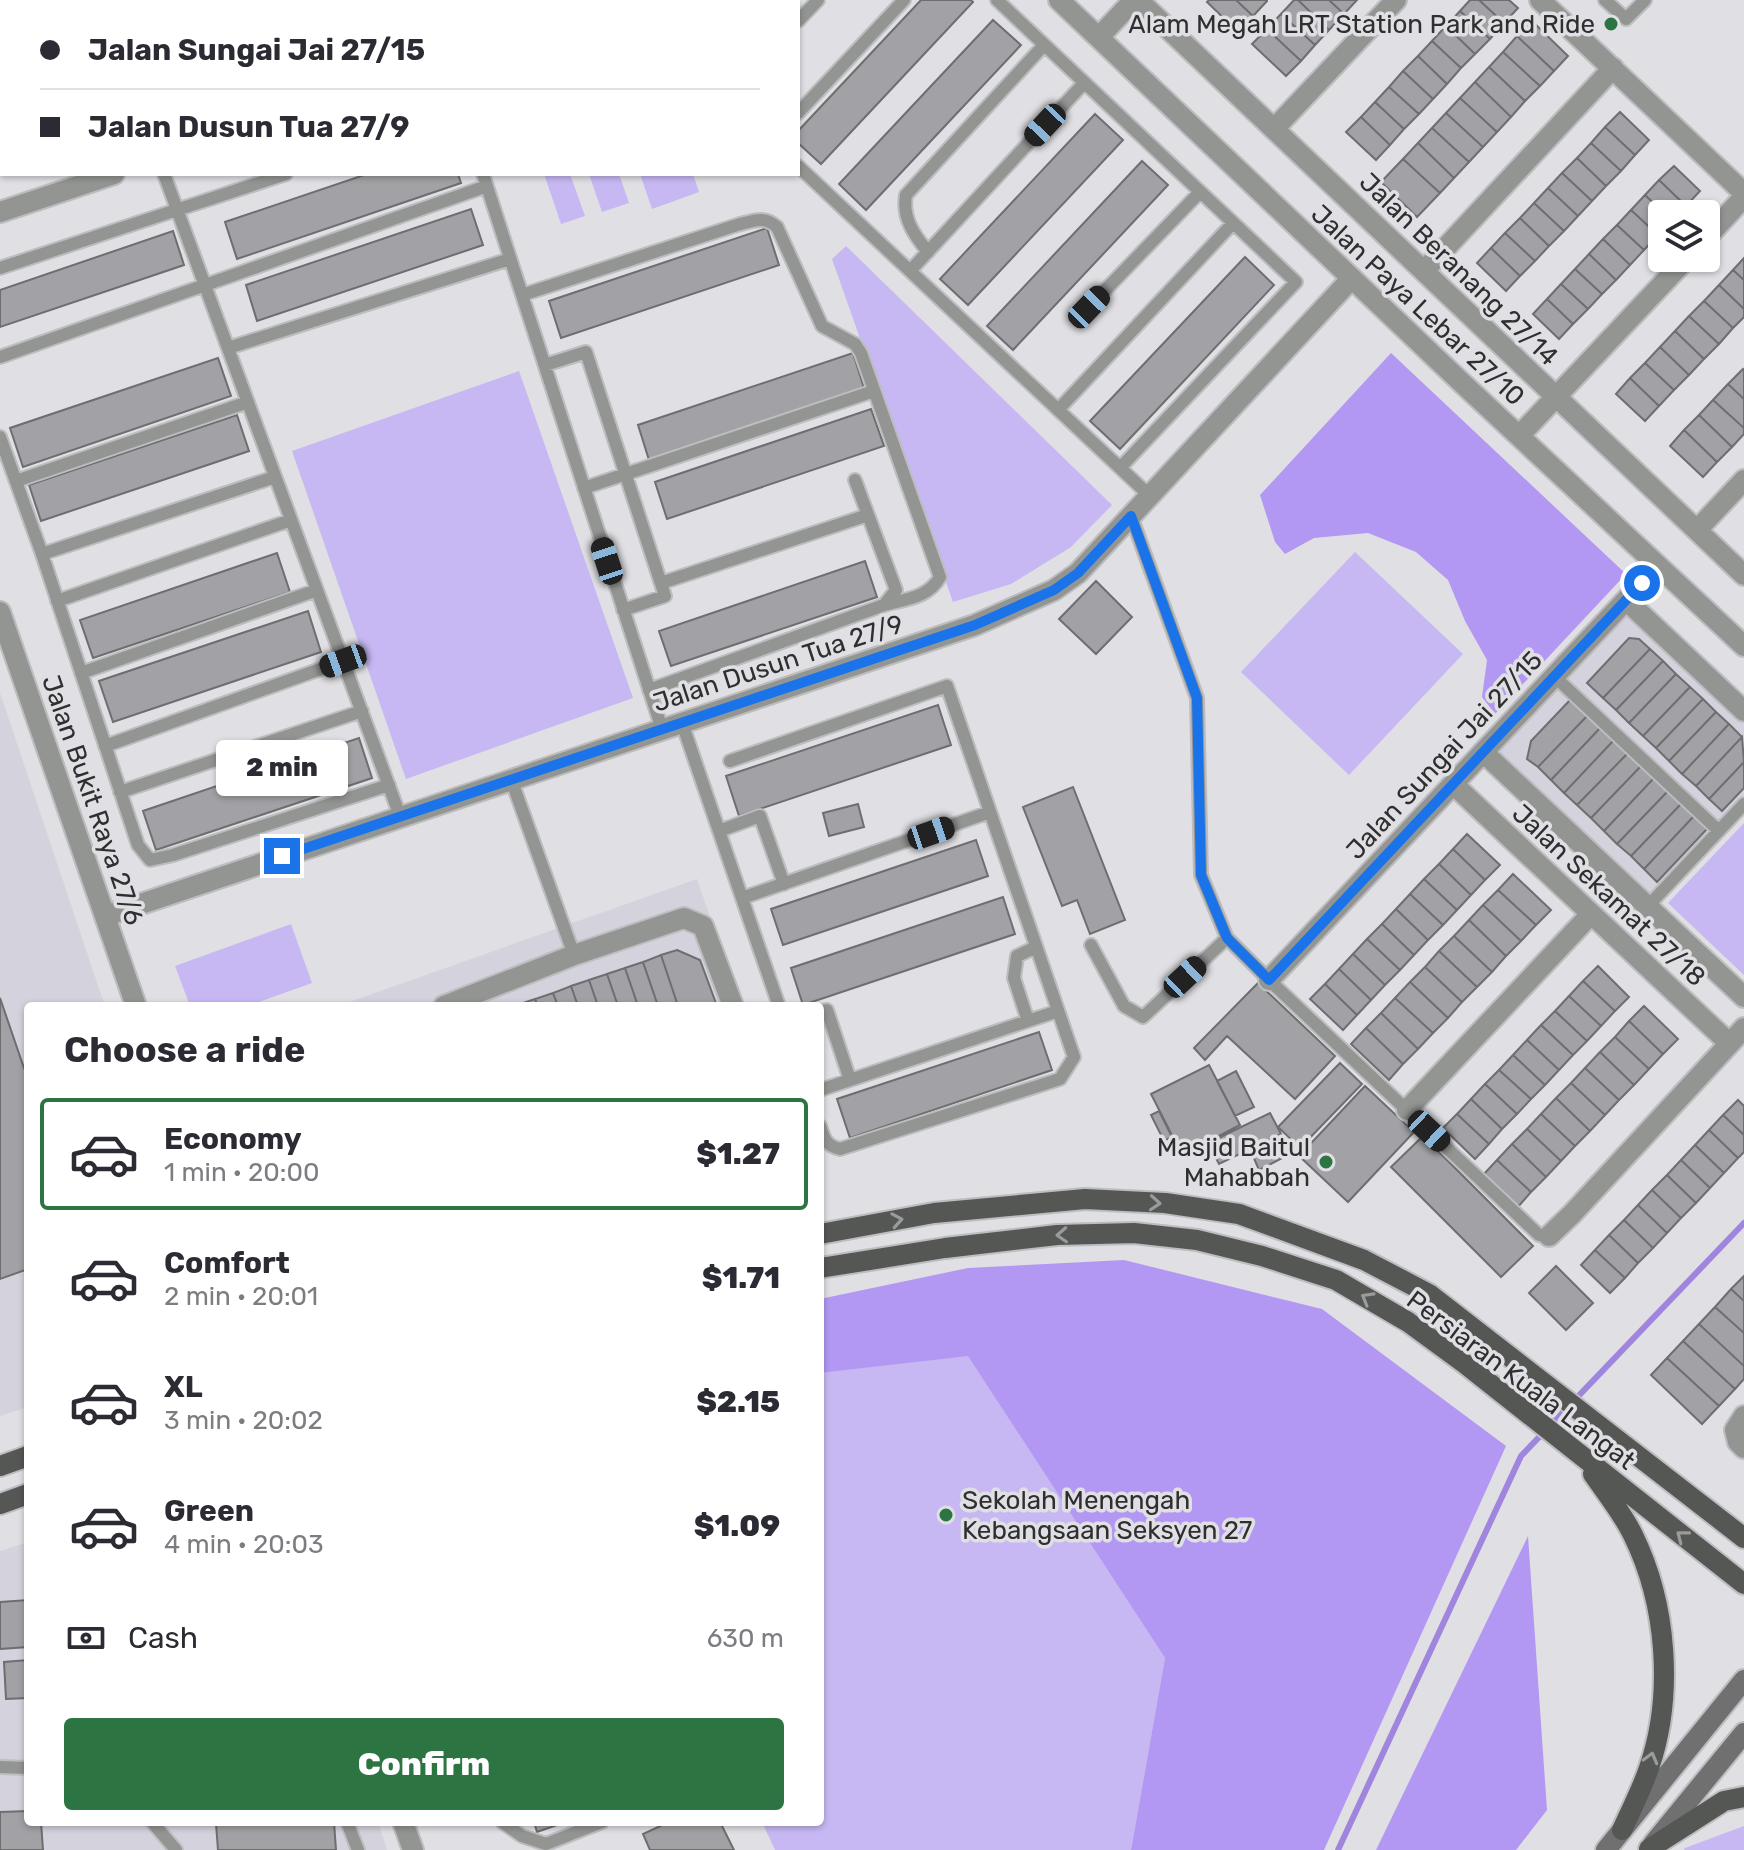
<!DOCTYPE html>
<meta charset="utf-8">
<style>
body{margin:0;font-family:Rubik,sans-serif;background:#f7f7f7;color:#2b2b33;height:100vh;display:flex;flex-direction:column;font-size:30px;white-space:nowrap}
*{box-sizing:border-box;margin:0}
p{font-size:26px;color:#7c7c81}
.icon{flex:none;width:44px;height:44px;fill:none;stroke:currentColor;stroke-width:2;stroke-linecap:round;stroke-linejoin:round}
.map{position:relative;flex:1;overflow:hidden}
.sheet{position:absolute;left:24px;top:1002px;width:800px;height:824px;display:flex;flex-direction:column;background:#fff;border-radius:8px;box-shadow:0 2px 6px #0004}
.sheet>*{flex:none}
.hud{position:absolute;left:0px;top:0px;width:800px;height:176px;box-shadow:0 2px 6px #0004;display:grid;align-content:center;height:176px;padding:0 40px;background:#fff}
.fabs{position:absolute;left:1648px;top:200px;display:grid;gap:16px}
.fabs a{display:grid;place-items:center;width:72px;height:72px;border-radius:8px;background:#fff;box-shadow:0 2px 6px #0004;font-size:40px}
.end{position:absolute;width:36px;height:36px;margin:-18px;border:10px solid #1a73e8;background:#fff;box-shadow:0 0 0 4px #fff}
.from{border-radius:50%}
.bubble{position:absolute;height:56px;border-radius:8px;background:#fff;box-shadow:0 2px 6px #0004;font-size:26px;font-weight:800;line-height:56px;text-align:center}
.car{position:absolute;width:24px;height:48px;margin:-24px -12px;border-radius:10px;box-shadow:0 0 6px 2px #0007;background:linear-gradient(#222 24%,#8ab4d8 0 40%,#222 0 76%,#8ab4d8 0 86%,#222 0)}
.hud b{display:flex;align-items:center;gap:28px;height:76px;font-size:30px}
.hud b+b{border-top:2px solid #e1e1e2}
.hud i{width:20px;height:20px;background:#2b2b33}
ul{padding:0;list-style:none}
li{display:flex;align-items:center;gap:24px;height:112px;margin:0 16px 12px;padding:0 24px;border:4px solid transparent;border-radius:8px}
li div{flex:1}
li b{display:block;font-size:30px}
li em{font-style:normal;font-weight:800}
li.selected{border-color:#2c7543}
li>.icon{width:72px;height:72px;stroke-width:1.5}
h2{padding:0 40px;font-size:36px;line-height:96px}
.pay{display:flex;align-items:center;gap:20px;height:88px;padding:0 40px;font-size:30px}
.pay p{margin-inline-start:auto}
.cta{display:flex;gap:16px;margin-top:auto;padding:16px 40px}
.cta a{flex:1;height:92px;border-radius:8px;background:#2c7543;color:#fff;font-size:32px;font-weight:800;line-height:92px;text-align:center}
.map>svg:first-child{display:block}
.built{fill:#d4d2dd}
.green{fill:#c7b8f3}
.forest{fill:#b298f2}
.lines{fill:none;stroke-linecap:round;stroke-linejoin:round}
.stream{stroke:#9f85dd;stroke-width:6}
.building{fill:#a2a1a5;stroke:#6e6e71;stroke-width:2}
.lane-casing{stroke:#bdbcbf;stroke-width:16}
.street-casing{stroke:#bdbcbf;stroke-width:24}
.secondary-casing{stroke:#bdbcbf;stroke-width:24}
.primary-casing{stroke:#bdbcbf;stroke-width:24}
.lane{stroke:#939593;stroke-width:12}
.street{stroke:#939593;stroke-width:20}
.secondary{stroke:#6f706f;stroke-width:20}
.primary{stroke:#555755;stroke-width:20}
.oneway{stroke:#9a9b9c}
.route{stroke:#1a73e8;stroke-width:10}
.poi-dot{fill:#2c7543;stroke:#e0dfe3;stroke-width:3}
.labels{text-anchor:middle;stroke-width:7;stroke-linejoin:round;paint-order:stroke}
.poi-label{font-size:26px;fill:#2f2e30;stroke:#e0dfe3;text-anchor:end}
.street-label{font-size:26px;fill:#2f2e30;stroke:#e0dfe3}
</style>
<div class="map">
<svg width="1744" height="1850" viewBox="0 0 1744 1850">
<rect width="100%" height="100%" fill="#e0dfe3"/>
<path class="built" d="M35 0H528L521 2Z
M1624 612 1744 724V795L1649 896 1497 750Z
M0 693 105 1006H28V1407L0 1416Z
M697 879 741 1006H338Z
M28 1542V1822H378L387 1850H0V1551Z"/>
<path class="green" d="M87 0H415L409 2Z
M544 174H570L585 216 561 224Z
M589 174H619L629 203 602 212Z
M640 174H693L699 192 652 209Z
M846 246 1112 505 1071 547 1011 584 953 602 832 259Z
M519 371 633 698 406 779 292 451Z
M1355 552 1463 654 1349 775 1241 672Z
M1744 823V975L1668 903Z
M291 924 312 983 248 1006H190L175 966Z
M968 1355 1165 1658 1131 1850H775L762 1822H820V1373Z
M1744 1826V1850H1684L1685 1848Z"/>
<path class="forest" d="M1391 353 1626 574 1495 714 1482 697 1487 660 1465 621 1448 580 1416 552 1368 533 1314 538 1285 554 1275 542 1260 495Z
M1124 1260 1322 1309 1506 1446 1324 1850H1131L1165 1658 968 1356 820 1373V1299L968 1268Z
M1528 1536 1547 1810 1516 1850H1376Z"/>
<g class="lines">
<path class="stream" d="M1338 1850 1521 1456 1744 1223"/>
</g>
<path class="building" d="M727 0H781L725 2Z
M921 0H971L973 2 821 164 798 143V131Z
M1209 0H1236L1253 16 1238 32 1207 2Z
M1236 0H1267V1L1253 16Z
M1294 0H1298L1329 30 1315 45 1281 14Z
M1298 0H1329L1344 14 1329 30Z
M1329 0H1357L1344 14Z
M1470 0H1479L1504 23 1490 39 1460 11Z
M1479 0H1509L1518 8 1504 23Z
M1460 11 1490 39 1475 54 1446 26Z
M1281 14 1315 45 1301 61 1267 29Z
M993 20 1021 45 866 210 839 184Z
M1532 21 1568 56 1554 71 1517 36Z
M1446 26 1475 54 1461 68 1432 41Z
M1267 29 1301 61 1286 76 1252 44Z
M1517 36 1554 71 1540 86 1503 52Z
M1432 41 1461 68 1447 84 1418 56Z
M1503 52 1540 86 1525 101 1489 67Z
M1418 56 1447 84 1433 99 1403 71Z
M1489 67 1525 101 1511 117 1475 82Z
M1403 71 1433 99 1419 114 1389 87Z
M1475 82 1511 117 1497 132 1460 98Z
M1389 87 1419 114 1404 129 1375 102Z
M1460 98 1497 132 1483 147 1446 113Z
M1375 102 1404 129 1390 145 1361 117Z
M1620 112 1649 140 1635 155 1605 127Z
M1446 113 1483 147 1469 162 1432 128Z
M1095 114 1123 140 968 305 940 279Z
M1361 117 1390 145 1376 160 1346 132Z
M1605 127 1635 155 1621 171 1591 143Z
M1432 128 1469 162 1454 178 1418 143Z
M1418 143 1454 178 1440 193 1403 159Z
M1591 143 1621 171 1606 186 1577 158Z
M1577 158 1606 186 1592 201 1562 173Z
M1403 159 1440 193 1417 217 1381 182Z
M1142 161 1168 185 1013 350 987 326Z
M1674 166 1700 191 1686 206 1659 180Z
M1562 173 1592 201 1578 216 1548 188Z
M367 174H458L461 183 237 259 225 222Z
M1659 180 1686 206 1678 214H1665L1645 195Z
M1548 188 1578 216 1564 231 1534 203Z
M1645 195 1665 214H1662V231L1658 235 1631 210Z
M1534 203 1564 231 1549 246 1520 218Z
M471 209 483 245 257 321 246 285Z
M1631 210 1658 235 1644 250 1617 225Z
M1520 218 1549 246 1535 261 1505 233Z
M1617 225 1644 250 1630 265 1603 239Z
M767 228 779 265 561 338 549 301Z
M173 231 184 265 0 327V290Z
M1505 233 1535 261 1520 276 1491 248Z
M1603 239 1630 265 1616 280 1589 254Z
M1491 248 1520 276 1506 291 1477 263Z
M1589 254 1616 280 1602 294 1575 269Z
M1245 257 1274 285 1120 449 1090 421Z
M1744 258V280L1733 270Z
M1575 269 1602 294 1588 309 1561 284Z
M1733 270 1744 280V309L1719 285Z
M1561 284 1588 309 1573 324 1547 299Z
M1719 285 1744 309V317L1733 328 1704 301Z
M1547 299 1573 324 1559 339 1533 314Z
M1704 301 1733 328 1719 344 1689 316Z
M1689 316 1719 344 1704 359 1675 331Z
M1675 331 1704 359 1689 375 1660 347Z
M1660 347 1689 375 1674 390 1645 363Z
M853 353 864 388 649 460 638 425Z
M218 358 231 396 23 467 10 428Z
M1645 363 1674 390 1659 406 1630 378Z
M1743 369 1744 370V399L1728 384Z
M1630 378 1659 406 1645 421 1616 394Z
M1728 384 1744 399V428L1713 400Z
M1713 400 1744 428V434L1732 447 1699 415Z
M871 409 884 446 667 519 655 482Z
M237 415 249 451 41 521 29 485Z
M1699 415 1732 447 1717 462 1684 430Z
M1684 430 1717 462 1703 477 1670 446Z
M277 553 290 592 93 658 80 620Z
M865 561 877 597 671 666 659 631Z
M1096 581 1132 617 1096 654 1059 619Z
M308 611 321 652 113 722 99 681Z
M1629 638 1639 639 1650 649 1603 698 1587 683Z
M1650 649 1663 661 1616 710 1603 698Z
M1663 661 1676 674 1629 723 1616 710Z
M1676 674 1690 687 1643 736 1629 723Z
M1690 687 1703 699 1656 748 1643 736Z
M1571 699 1588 715 1538 767 1527 759 1531 741Z
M1703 699 1716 712 1669 761 1656 748Z
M938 705 951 745 739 816 726 776Z
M1716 712 1729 724 1682 774 1669 761Z
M1588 715 1601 727 1551 780 1538 767Z
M1729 724 1742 737 1696 786 1682 774Z
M1601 727 1614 740 1564 793 1551 780Z
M1742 737 1744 762 1709 799 1696 786Z
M359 738 372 778 156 850 143 811Z
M1614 740 1628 753 1577 805 1564 793Z
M1628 753 1641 766 1591 818 1577 805Z
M1744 762V788L1722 811 1709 799Z
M1641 766 1654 778 1604 831 1591 818Z
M1654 778 1668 791 1617 844 1604 831Z
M1073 787 1125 920 1090 934 1077 900 1062 906 1023 807Z
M1668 791 1681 804 1631 856 1617 844Z
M858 804 864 827 829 836 823 813Z
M1681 804 1694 816 1644 869 1631 856Z
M1694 816 1707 829 1657 882 1644 869Z
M1467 834 1500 865 1485 880 1453 849Z
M976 840 988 876 783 945 771 909Z
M1453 849 1485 880 1471 895 1439 864Z
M1439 864 1471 895 1457 910 1424 879Z
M1513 874 1551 910 1536 925 1498 890Z
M1424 879 1457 910 1443 925 1410 894Z
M1498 890 1536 925 1521 941 1483 905Z
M1410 894 1443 925 1428 940 1396 909Z
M1003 897 1015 934 803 1005 791 968Z
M1483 905 1521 941 1506 956 1469 920Z
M1396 909 1428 940 1414 955 1382 924Z
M1469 920 1506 956 1492 972 1454 936Z
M1382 924 1414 955 1400 970 1367 939Z
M1454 936 1492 972 1477 987 1439 951Z
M1367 939 1400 970 1385 985 1353 954Z
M677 950 700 960 717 1006H678L661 955Z
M1439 951 1477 987 1462 1002 1425 967Z
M1353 954 1385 985 1371 1000 1339 969Z
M661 955 678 1006H658L643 962Z
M643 962 658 1006H638L625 968Z
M1598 966 1629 997 1615 1011 1583 981Z
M1425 967 1462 1002 1448 1018 1410 982Z
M625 968 638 1006H618L607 974Z
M1339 969 1371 1000 1357 1015 1325 984Z
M607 974 618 1006H598L589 980Z
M589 980 598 1006H578L571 986Z
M1583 981 1615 1011 1601 1026 1569 996Z
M1410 982 1448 1018 1433 1033 1395 998Z
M1258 983 1335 1056 1295 1099 1227 1036 1205 1060 1194 1048Z
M1325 984 1357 1015 1343 1030 1310 999Z
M571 986 578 1006H558L553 993Z
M553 993 558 1006H538L535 999Z
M1569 996 1601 1026 1587 1041 1555 1011Z
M0 998 24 1068 28 1066V1269L0 1279Z
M1395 998 1433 1033 1418 1049 1381 1013Z
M535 999 538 1006H517V1005Z
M1644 1006 1678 1039 1663 1054 1629 1021Z
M1555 1011 1587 1041 1573 1055 1541 1025Z
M1381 1013 1418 1049 1403 1064 1366 1028Z
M1629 1021 1663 1054 1649 1069 1615 1037Z
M1541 1025 1573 1055 1559 1070 1527 1040Z
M1366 1028 1403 1064 1389 1080 1351 1044Z
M1039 1032 1052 1070 850 1138 837 1099Z
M1615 1037 1649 1069 1634 1085 1600 1052Z
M1527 1040 1559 1070 1545 1085 1513 1055Z
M1600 1052 1634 1085 1619 1100 1585 1068Z
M1513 1055 1545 1085 1531 1099 1499 1070Z
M1340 1063 1362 1084 1300 1148 1278 1127Z
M1209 1065 1240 1125 1182 1155 1151 1094Z
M1585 1068 1619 1100 1605 1115 1571 1083Z
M1499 1070 1531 1099 1517 1114 1485 1084Z
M1236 1071 1254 1107 1235 1116 1217 1081Z
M1571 1083 1605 1115 1590 1131 1556 1098Z
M1485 1084 1517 1114 1502 1129 1471 1099Z
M1365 1086 1414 1132 1348 1202 1299 1156Z
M1556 1098 1590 1131 1575 1146 1541 1114Z
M1471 1099 1502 1129 1489 1144 1457 1114Z
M1738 1100 1744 1106V1135L1723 1115Z
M1159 1111 1172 1137 1164 1141 1151 1115Z
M1270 1113 1281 1134 1219 1164 1208 1143Z
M1457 1114 1489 1144 1475 1159 1443 1128Z
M1541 1114 1575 1146 1561 1161 1527 1129Z
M1723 1115 1744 1135V1152L1738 1158 1709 1130Z
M1527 1129 1561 1161 1546 1177 1512 1144Z
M1709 1130 1738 1158 1724 1173 1695 1145Z
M1281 1134 1290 1154 1259 1170 1250 1149Z
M1423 1136 1533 1246 1501 1277 1391 1167Z
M1512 1144 1546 1177 1531 1192 1497 1160Z
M1695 1145 1724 1173 1710 1188 1681 1160Z
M1497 1160 1531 1192 1517 1208 1483 1175Z
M1681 1160 1710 1188 1696 1203 1667 1175Z
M1667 1175 1696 1203 1681 1218 1652 1190Z
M1652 1190 1681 1218 1667 1233 1638 1205Z
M1638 1205 1667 1233 1653 1248 1624 1220Z
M1624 1220 1653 1248 1638 1263 1609 1235Z
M1609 1235 1638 1263 1625 1278 1595 1250Z
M1595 1250 1625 1278 1610 1293 1581 1265Z
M1556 1266 1593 1303 1566 1330 1529 1293Z
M1744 1276V1301L1731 1289Z
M1731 1289 1744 1301V1333L1715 1307Z
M1715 1307 1744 1333V1366L1699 1324Z
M1699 1324 1744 1366V1379L1735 1389 1683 1341Z
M1683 1341 1735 1389 1719 1406 1667 1358Z
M1667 1358 1719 1406 1702 1424 1651 1375Z
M28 1600V1647L0 1649V1602Z
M28 1660V1698L6 1699 4 1662Z
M28 1811V1822H41L43 1850H0V1812Z
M240 1822H334L336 1850H218L216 1824Z
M534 1822H566L537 1832Z
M669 1822H720L734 1850H650L643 1834Z"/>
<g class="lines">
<defs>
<path id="lane" d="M5 0V2
M621 0 623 2
M997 0 1296 282 1120 468
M1605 0 1626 19 1645 0
M698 2 700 0
M798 21 818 0
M798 113 904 0
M0 144 2 143
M798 166 1150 496
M164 174 400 816
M483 174 662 729
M928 252C914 235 902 218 906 195L1044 45
M0 268 286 174
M910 271 1084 83
M522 295 737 225C753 221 764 215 777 227L822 326 855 344 861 353 940 577C928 598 906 599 884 605
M1089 307 1200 192
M228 348 510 259
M0 357 487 186
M545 365 586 352 665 596 623 610
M1058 410 1233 223
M0 437 42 554 138 845 150 860 173 855 389 785
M16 481 248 402
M584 488 874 391
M1131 516 1197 698 1201 875 1227 938 1269 980 1539 1235 1549 1236
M42 554 275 477
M661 583 868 515
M57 601 291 520
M81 673 317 590
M1554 676 1719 831
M649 690 884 605 896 590 855 480
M682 723 779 1006
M105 746 343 661
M730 761 947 686 1074 1057 1060 1079 840 1149C826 1146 824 1138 820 1126
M511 779 574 955
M120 792 362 711
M719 831 760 816 784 884
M742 898 990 812
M1648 906 1744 804
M1091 945 1124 1006 1143 1017 1227 938
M820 1012 827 1010 850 1080 1058 1011
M1028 1021 1014 978 1017 956 1036 947
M820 1090 850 1080
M0 1767 28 1768
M152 1822 176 1850
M347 1822 358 1850
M502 1822 522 1836 546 1844 602 1822"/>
<path id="street" d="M1059 0 1461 382 1744 646
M1138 0 1744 575
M1540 0 1744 193
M592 2 595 0
M1099 37 1134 0
M1274 129 1396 0
M0 212 114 174
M1706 238 1744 197
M1424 271 1613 68
M1519 436 1687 258
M1697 530 1744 480
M1626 600 1744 711
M0 612 136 1006
M1483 752 1744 997
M1453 784 1729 1043
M105 916 975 625 1054 590 1078 573 1352 278
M1269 980 1658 566
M444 1006 574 955 684 918 703 926 733 1006
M1407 1110 1591 914
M1549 1236 1572 1214 1744 1028
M1744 1416 1735 1430 1738 1442 1744 1448
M403 1822 413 1850"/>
<path id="secondary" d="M1653 1844 1744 1733
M1606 1850 1744 1680"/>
<path id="primary" d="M820 1234 934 1213 1085 1199 1165 1203 1239 1214 1364 1260 1429 1294 1744 1538
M820 1268 945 1248 1057 1235 1134 1233 1197 1240 1262 1256 1336 1280 1408 1322 1464 1363 1744 1584
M0 1466 28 1456
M1593 1474C1607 1494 1623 1514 1633 1535 1667 1604 1674 1695 1649 1768 1642 1789 1631 1810 1622 1830
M0 1504 28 1494
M1649 1849 1724 1801 1744 1797"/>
</defs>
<use href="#lane" class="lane-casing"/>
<use href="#street" class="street-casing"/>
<use href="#secondary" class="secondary-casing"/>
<use href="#primary" class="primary-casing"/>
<use href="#lane" class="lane"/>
<use href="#street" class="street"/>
<use href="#secondary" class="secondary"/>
<use href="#primary" class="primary"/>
</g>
<defs><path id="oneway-chevron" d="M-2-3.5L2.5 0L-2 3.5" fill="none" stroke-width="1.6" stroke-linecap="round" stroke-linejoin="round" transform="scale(2)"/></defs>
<g class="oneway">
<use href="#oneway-chevron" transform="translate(1155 1203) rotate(4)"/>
<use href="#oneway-chevron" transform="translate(897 1220) rotate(-10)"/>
<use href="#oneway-chevron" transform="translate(1062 1235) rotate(177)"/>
<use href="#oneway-chevron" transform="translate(1367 1298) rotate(-150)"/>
<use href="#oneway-chevron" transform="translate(1682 1536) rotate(-142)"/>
<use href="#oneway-chevron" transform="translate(1651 1758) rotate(-75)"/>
</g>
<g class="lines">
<path class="route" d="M282 856 975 625 1054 590 1078 573 1131 516 1197 698 1201 875 1227 938 1269 980 1642 583"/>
</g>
<g class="poi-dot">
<circle cx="1611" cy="24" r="8"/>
<circle cx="1326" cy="1162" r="8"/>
<circle cx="946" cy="1515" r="8"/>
</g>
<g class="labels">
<g class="poi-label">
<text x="1595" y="33">Alam Megah LRT Station Park and Ride</text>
<text x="1310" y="1156">Masjid Baitul<tspan x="1310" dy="30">Mahabbah</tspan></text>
<text x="962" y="1509" text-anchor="start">Sekolah Menengah<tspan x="962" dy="30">Kebangsaan Seksyen 27</tspan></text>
</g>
<g class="street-label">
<text transform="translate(1459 269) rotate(44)" y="9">Jalan Beranang 27/14</text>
<text transform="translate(1418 305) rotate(43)" y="9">Jalan Paya Lebar 27/10</text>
<text transform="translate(778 663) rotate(-18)" y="9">Jalan Dusun Tua 27/9</text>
<text transform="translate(1444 755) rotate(-47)" y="9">Jalan Sungai Jai 27/15</text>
<text transform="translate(93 800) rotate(71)" y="9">Jalan Bukit Raya 27/6</text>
<text transform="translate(1609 895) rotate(43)" y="9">Jalan Sekamat 27/18</text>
<text transform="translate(1521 1380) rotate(37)" y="9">Persiaran Kuala Langat</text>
</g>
</g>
</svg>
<div class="fabs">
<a><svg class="icon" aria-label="layers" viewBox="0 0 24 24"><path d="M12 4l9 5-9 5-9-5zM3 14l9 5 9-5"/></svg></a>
</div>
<i class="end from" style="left:1642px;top:583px"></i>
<i class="end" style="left:282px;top:856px"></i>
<div class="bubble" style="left:216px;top:740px;width:132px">2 min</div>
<i class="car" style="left:1045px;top:125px;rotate:223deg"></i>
<i class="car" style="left:1089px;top:307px;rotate:44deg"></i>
<i class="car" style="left:607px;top:561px;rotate:342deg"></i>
<i class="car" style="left:343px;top:661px;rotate:250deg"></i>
<i class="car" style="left:931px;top:833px;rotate:71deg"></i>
<i class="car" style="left:1185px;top:977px;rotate:47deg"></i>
<i class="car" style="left:1429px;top:1131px;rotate:133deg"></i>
<div class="hud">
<b><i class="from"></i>Jalan Sungai Jai 27/15</b>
<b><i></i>Jalan Dusun Tua 27/9</b>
</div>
<section class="sheet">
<h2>Choose a ride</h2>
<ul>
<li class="selected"><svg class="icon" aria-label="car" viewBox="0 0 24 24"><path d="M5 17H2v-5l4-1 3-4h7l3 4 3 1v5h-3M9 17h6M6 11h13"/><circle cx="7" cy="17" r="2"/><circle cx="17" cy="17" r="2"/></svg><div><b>Economy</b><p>1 min · 20:00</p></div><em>$1.27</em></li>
<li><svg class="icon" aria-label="car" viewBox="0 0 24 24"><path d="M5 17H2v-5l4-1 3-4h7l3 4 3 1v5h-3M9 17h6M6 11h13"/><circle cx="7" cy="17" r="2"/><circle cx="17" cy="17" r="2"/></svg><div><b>Comfort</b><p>2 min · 20:01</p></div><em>$1.71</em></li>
<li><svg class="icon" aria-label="car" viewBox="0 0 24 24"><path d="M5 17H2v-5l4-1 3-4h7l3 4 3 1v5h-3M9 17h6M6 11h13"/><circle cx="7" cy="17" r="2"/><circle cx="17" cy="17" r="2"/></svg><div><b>XL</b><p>3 min · 20:02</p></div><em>$2.15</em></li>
<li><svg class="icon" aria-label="car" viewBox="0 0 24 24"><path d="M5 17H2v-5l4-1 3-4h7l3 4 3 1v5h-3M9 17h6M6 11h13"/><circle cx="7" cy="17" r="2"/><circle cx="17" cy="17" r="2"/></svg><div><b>Green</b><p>4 min · 20:03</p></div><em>$1.09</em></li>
</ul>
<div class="pay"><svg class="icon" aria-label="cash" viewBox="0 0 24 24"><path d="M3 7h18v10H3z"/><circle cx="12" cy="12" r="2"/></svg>Cash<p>630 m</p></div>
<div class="cta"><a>Confirm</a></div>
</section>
</div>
